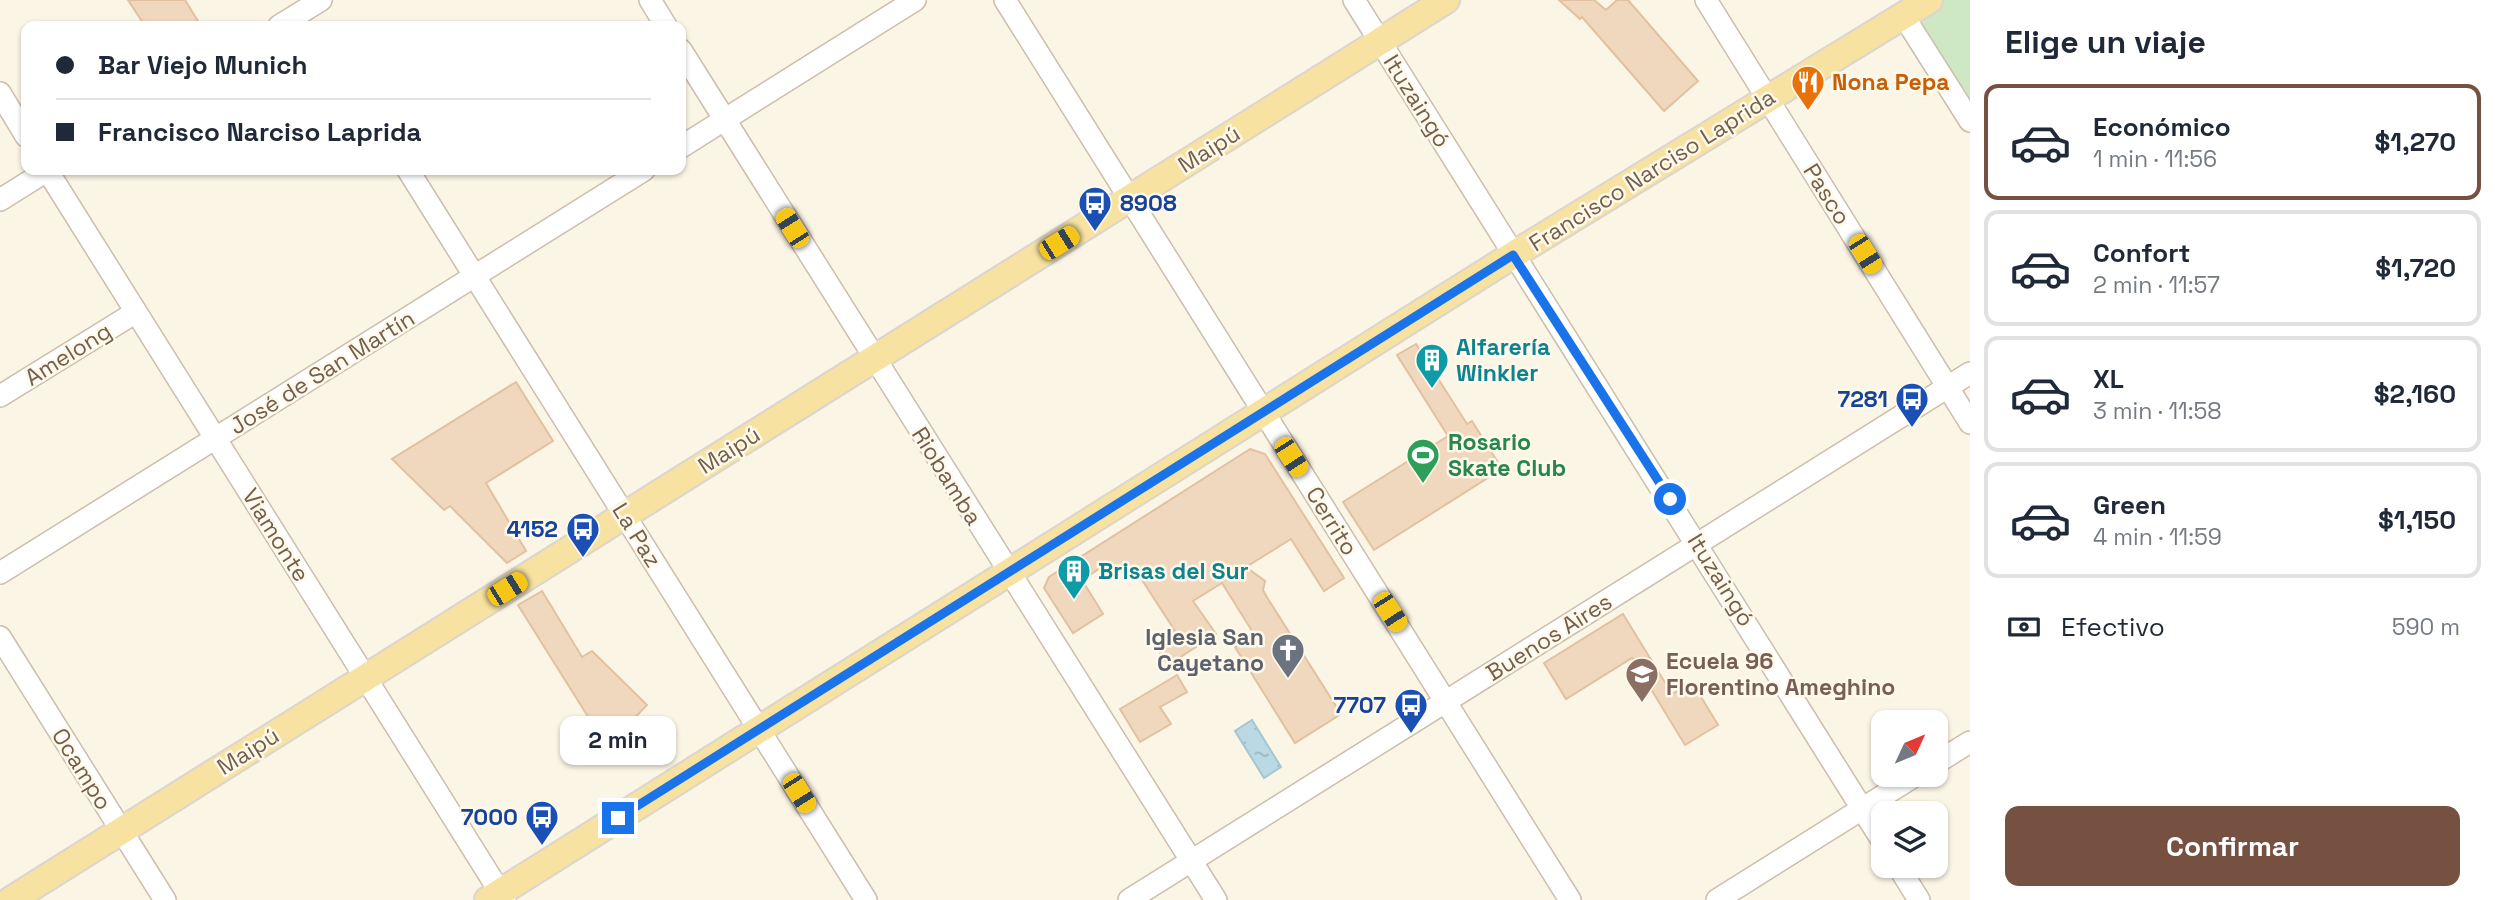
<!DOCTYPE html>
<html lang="es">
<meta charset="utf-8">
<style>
body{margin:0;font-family:"Space Grotesk",sans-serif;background:#f2f2f3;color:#1f2937;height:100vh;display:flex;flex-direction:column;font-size:26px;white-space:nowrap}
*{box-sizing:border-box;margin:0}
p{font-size:23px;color:#747a83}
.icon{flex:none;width:38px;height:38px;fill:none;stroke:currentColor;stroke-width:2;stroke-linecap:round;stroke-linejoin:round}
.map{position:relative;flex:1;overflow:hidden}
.drawer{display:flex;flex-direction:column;background:#fff;width:525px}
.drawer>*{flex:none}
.guide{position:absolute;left:21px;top:21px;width:665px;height:154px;border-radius:14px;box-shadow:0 2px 5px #0004;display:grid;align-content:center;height:154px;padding:0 35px;background:#fff}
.needle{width:46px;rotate:46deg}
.fabs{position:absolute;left:1871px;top:710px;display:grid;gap:14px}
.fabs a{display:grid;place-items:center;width:77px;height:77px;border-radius:14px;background:#fff;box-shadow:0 2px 5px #0004;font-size:35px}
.end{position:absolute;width:32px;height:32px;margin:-16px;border:9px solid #1a73e8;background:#fff;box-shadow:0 0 0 4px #fff}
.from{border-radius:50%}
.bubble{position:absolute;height:49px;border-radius:14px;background:#fff;box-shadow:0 2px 5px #0004;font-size:23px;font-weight:800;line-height:49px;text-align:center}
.car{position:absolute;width:21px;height:42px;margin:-21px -10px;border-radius:9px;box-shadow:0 0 5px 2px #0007;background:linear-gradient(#f5c518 24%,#345 0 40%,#f5c518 0 76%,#345 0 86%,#f5c518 0)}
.guide b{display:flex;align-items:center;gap:24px;height:66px;font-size:26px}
.guide b+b{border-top:2px solid #e0e1e3}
.guide i{width:18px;height:18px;background:#1f2937}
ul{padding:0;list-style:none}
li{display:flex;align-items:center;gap:21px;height:116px;margin:0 14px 10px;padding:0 21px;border:4px solid #e0e1e3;border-radius:14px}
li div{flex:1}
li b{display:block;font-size:26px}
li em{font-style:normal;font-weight:800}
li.current{border-color:#765142}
li>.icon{width:63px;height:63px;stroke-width:1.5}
h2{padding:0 35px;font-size:32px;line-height:84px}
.pay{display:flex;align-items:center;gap:18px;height:77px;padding:0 35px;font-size:26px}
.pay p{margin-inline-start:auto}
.primary-button{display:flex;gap:14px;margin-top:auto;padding:14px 35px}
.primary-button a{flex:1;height:80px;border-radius:14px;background:#765142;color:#fff;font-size:28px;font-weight:800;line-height:80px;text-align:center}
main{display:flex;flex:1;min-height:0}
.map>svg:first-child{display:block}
.park{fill:#cee8c4}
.water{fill:url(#water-ripples);stroke:#a1c7d5;stroke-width:2}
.building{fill:#f0d8be;stroke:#e1c19f;stroke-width:2}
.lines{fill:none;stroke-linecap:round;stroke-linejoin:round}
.minor-casing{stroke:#cdbeac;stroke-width:24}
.major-casing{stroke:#dbd5d0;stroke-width:30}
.minor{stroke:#fff;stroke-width:21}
.major{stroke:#f7e2a1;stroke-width:26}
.route{stroke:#1a73e8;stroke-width:9}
.labels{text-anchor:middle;stroke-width:5;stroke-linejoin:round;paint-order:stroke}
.food-label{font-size:23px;font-weight:bold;fill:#c56008;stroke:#fef9eb;text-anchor:start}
.street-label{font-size:23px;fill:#735f4b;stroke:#fef9eb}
.transit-label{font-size:23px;font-weight:bold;fill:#164399;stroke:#fef9eb;text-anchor:end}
.culture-label{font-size:23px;font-weight:bold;fill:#0d838f;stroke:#fef9eb;text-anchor:start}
.leisure-label{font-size:23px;font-weight:bold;fill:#27864d;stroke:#fef9eb;text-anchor:start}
.worship-label{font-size:23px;font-weight:bold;fill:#5b616d;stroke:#fef9eb;text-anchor:end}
.education-label{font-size:23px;font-weight:bold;fill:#785e54;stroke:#fef9eb;text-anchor:start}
</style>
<main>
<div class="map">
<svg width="1970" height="900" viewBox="0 0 1970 900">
<defs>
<pattern id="water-ripples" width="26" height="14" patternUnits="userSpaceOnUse" patternTransform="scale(1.75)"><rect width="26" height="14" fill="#bbd9e4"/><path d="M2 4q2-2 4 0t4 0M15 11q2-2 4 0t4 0" fill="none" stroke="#9cb3bb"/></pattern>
</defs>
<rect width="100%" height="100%" fill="#fbf5e5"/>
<path class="park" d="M1929 0H1970V121L1903 16Z"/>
<path class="water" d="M1252 720 1281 767 1264 778 1235 731Z"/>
<path class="building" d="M128 0H185L201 26H145Z
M1559 0H1594L1606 10 1617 0H1628L1698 81 1664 111 1582 17 1580 19Z
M1416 344 1467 424 1472 421 1502 469 1374 550 1343 502 1448 436 1397 355Z
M516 382 553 441 486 483 526 551 507 563 450 506 444 510 392 459Z
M1250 449 1265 454 1344 578 1324 591 1291 539 1246 567 1265 581 1263 590 1268 599 1341 714 1295 743 1235 647 1254 634 1222 583 1193 601 1216 634 1168 665 1155 645 1175 631 1133 566 1123 573 1119 568 1110 573 1105 565 1082 580 1103 614 1073 633 1044 588 1049 577Z
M542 591 582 657 592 651 647 705 607 747 518 605Z
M1623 614 1672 694 1692 682 1718 725 1685 745 1632 658 1566 699 1544 663Z
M1177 675 1187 692 1160 707 1171 724 1140 742 1120 709Z"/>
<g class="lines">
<defs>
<path id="minor" d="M650 0 666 26
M1005 0 1570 900
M1354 0 1883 842
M1706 0 1970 423
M1903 15 1970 121
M279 26 321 0
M681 50 1216 900
M0 93 26 136
M681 147 915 0
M47 170 505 900
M408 170 866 900
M0 200 48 170
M0 396 136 312
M0 573 644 170
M0 637 165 900
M1936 763 1970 742
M1898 866 1919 900
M1129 900 1970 373
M1717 900 1916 775"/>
<path id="major" d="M11 900 1446 0
M488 900 1513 255 1929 0"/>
</defs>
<use href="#minor" class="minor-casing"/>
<use href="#major" class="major-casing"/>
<use href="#minor" class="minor"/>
<use href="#major" class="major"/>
</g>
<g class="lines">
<path class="route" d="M618 818 1513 255 1670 499"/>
</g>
<defs>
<symbol id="restaurant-pin" viewBox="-11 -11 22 30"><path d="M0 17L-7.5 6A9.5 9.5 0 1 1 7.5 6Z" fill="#e8710a" stroke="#fef9eb"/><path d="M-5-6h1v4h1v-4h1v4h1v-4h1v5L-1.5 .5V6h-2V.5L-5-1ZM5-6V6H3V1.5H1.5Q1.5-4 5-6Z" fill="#fff"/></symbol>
<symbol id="bus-pin" viewBox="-11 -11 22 30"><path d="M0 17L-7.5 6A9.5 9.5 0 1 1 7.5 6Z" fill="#1a4fb4" stroke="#fef9eb"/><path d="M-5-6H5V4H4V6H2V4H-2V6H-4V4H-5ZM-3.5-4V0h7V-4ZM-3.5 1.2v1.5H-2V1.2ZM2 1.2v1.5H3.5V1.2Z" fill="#fff"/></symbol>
<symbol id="building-pin" viewBox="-11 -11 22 30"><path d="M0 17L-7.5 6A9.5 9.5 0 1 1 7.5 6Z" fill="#0f9aa8" stroke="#fef9eb"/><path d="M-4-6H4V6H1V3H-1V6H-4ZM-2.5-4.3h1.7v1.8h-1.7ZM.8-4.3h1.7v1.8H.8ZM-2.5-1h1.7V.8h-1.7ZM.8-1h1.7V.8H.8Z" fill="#fff"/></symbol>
<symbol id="stadium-pin" viewBox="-11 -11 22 30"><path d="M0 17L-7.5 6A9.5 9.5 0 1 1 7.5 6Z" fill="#2e9e5b" stroke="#fef9eb"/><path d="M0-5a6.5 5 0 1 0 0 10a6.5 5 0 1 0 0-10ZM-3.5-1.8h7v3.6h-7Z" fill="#fff"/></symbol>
<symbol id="church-pin" viewBox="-11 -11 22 30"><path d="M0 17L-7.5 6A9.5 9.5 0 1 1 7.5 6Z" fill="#6b7280" stroke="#fef9eb"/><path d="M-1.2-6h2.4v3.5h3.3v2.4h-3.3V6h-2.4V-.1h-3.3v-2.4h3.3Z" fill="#fff"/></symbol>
<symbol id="school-pin" viewBox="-11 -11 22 30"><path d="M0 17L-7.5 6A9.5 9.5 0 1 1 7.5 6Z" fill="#8d6e63" stroke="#fef9eb"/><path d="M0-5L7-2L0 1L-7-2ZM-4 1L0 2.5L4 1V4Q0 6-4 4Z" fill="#fff"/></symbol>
</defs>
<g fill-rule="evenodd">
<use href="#restaurant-pin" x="1789" y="63" width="38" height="52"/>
<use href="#bus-pin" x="1076" y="184" width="38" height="52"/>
<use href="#building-pin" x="1413" y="341" width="38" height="52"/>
<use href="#bus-pin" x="1893" y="380" width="38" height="52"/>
<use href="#stadium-pin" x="1404" y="436" width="38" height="52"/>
<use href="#bus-pin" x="564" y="510" width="38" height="52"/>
<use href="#building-pin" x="1055" y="552" width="38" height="52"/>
<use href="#church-pin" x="1269" y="631" width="38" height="52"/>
<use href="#school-pin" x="1623" y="655" width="38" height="52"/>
<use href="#bus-pin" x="1392" y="686" width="38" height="52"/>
<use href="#bus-pin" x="523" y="798" width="38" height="52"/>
</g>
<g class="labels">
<g class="food-label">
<text x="1832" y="90">Nona Pepa</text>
</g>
<g class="street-label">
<text transform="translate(1417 101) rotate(58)" y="8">Ituzaingó</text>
<text transform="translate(1209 149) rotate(-32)" y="8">Maipú</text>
<text transform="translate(1652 170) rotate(-32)" y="8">Francisco Narciso Laprida</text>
<text transform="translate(1827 194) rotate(58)" y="8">Pasco</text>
<text transform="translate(68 354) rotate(-32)" y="8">Amelong</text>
<text transform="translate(322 372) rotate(-32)" y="8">José de San Martín</text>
<text transform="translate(729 450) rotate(-32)" y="8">Maipú</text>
<text transform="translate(947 476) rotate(58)" y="8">Riobamba</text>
<text transform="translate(1332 521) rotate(58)" y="8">Cerrito</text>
<text transform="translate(276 535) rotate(58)" y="8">Viamonte</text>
<text transform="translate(637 535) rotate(58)" y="8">La Paz</text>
<text transform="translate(1721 580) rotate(58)" y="8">Ituzaingó</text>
<text transform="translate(1549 637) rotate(-32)" y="8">Buenos Aires</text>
<text transform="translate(248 751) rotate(-32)" y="8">Maipú</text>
<text transform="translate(82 769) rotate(58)" y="8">Ocampo</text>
</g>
<g class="transit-label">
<text x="1120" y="211" text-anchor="start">8908</text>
<text x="1888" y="407">7281</text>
<text x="558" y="537">4152</text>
<text x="1386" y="713">7707</text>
<text x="518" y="825">7000</text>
</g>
<g class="culture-label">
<text x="1456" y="355">Alfarería<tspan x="1456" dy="26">Winkler</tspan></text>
<text x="1098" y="579">Brisas del Sur</text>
</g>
<g class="leisure-label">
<text x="1448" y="450">Rosario<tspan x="1448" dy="26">Skate Club</tspan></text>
</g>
<g class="worship-label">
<text x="1264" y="645">Iglesia San<tspan x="1264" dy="26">Cayetano</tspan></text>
</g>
<g class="education-label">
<text x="1666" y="669">Ecuela 96<tspan x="1666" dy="26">Florentino Ameghino</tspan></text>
</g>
</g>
</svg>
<div class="fabs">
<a><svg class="needle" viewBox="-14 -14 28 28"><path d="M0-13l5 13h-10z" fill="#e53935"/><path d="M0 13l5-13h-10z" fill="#747a83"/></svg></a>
<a><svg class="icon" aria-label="layers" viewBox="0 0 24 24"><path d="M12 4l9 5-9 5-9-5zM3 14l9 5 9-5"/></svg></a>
</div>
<i class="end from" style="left:1670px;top:499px"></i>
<i class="end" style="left:618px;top:818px"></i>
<div class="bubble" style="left:560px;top:716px;width:116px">2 min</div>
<i class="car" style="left:792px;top:228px;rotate:328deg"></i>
<i class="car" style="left:1059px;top:243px;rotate:58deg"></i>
<i class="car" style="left:1865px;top:254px;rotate:148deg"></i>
<i class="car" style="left:1291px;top:457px;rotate:147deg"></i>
<i class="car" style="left:507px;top:589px;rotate:58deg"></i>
<i class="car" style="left:1390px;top:612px;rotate:147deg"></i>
<i class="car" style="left:799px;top:793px;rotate:148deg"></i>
<div class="guide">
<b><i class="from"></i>Bar Viejo Munich</b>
<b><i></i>Francisco Narciso Laprida</b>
</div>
</div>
<section class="drawer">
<h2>Elige un viaje</h2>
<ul>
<li class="current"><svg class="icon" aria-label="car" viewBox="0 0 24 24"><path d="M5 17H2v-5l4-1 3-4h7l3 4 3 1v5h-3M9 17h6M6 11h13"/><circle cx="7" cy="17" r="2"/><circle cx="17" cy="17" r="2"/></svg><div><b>Económico</b><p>1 min · 11:56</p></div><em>$1,270</em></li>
<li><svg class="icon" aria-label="car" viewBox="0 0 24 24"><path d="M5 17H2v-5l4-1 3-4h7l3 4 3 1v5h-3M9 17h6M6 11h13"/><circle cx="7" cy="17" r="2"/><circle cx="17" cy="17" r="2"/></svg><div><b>Confort</b><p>2 min · 11:57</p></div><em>$1,720</em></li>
<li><svg class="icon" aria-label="car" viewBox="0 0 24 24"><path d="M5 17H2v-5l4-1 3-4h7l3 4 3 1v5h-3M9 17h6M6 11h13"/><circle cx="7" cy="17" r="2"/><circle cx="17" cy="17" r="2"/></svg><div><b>XL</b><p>3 min · 11:58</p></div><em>$2,160</em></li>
<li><svg class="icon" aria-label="car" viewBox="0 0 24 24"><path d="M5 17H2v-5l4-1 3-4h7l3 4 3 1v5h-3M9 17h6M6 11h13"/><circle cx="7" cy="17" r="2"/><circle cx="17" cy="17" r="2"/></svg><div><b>Green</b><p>4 min · 11:59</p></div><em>$1,150</em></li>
</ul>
<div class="pay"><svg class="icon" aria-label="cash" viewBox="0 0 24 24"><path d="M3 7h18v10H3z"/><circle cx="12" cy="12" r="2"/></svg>Efectivo<p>590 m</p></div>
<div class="primary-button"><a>Confirmar</a></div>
</section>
</main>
